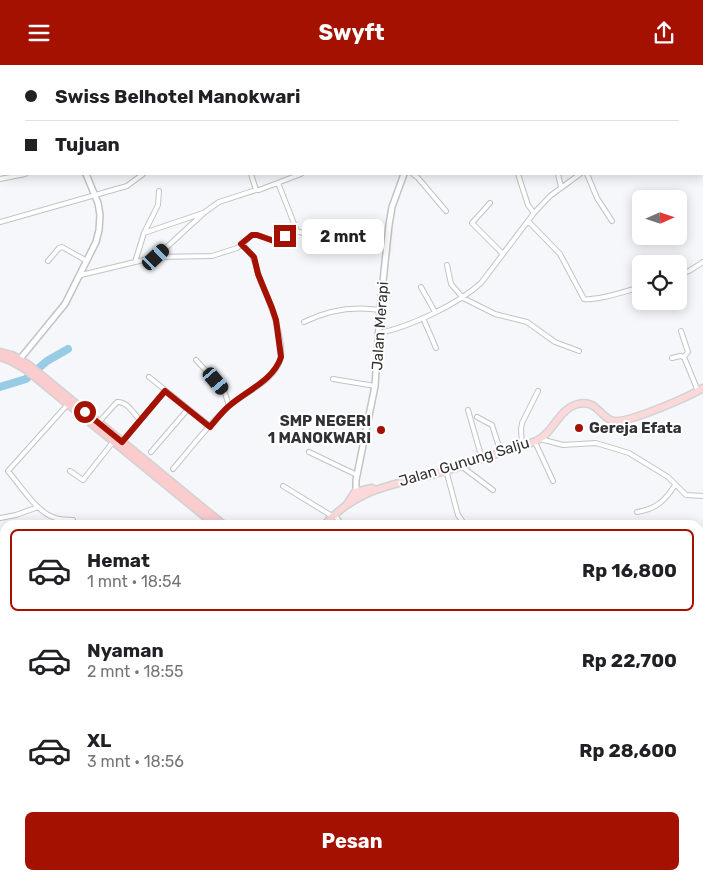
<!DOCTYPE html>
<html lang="id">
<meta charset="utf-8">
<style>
body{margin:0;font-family:Rubik,sans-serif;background:#f6f6f6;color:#202124;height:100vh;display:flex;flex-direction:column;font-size:19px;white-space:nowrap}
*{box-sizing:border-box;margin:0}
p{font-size:16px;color:#757577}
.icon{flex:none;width:28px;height:28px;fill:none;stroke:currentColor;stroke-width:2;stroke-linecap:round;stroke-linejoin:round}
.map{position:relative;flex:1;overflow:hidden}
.side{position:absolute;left:0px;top:455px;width:704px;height:360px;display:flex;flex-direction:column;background:#fff;border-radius:15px 15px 0 0;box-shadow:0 2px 12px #0003}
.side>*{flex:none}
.banner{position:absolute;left:0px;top:0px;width:704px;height:110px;box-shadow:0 2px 12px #0003;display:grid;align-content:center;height:110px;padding:0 25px;background:#fff}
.needle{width:32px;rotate:87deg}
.controls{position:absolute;left:632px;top:125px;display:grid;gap:10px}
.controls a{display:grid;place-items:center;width:55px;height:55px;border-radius:8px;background:#fff;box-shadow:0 2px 12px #0003;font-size:25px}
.end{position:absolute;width:22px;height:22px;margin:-11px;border:6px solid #a41100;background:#fff;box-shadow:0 0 0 2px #fff}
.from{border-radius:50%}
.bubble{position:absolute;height:35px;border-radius:8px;background:#fff;box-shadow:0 2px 12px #0003;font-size:16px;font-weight:700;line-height:35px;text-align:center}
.car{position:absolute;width:15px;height:30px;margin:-15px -8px;border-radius:6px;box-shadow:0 0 4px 1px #0007;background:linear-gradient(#222 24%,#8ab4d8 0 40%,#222 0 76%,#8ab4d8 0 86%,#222 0)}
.banner b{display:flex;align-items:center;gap:18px;height:48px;font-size:19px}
.banner b+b{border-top:1px solid #e0e0e0}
.banner i{width:12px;height:12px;background:#202124}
ul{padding:9px 0 0;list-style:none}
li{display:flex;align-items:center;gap:15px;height:82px;margin:0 10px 8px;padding:0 15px;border:2px solid transparent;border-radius:8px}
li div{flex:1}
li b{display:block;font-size:19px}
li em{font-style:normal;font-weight:700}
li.current{border-color:#a41100}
li>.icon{width:45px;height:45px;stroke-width:1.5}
.action{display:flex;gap:10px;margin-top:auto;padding:10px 25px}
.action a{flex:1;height:58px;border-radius:8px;background:#a41100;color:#fff;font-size:20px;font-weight:700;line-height:58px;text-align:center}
header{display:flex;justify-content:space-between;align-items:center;height:65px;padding:0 25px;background:#a41100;color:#fff;font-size:22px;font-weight:700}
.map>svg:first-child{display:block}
.green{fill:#b0d7c2}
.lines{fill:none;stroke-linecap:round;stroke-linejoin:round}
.river{stroke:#98cbe4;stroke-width:8}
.minor-casing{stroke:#c2c3c7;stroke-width:6}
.tertiary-casing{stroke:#c2c3c7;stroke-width:8}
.primary-casing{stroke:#d2d2d2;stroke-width:9}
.trunk-casing{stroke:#d2d2d2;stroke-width:9}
.minor{stroke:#fff;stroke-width:4}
.tertiary{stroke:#fff;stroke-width:5}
.primary{stroke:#fbd9da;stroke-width:6}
.trunk{stroke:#faccce;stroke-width:6}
.route{stroke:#a41100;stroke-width:6}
.poi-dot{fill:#a41100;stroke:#fff;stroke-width:2}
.labels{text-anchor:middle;stroke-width:4;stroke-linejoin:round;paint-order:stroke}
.street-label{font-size:15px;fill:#313133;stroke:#fff}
.poi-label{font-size:15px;font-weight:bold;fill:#313133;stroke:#fff;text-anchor:end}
</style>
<header><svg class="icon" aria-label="menu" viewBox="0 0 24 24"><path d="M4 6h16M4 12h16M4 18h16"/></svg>Swyft<svg class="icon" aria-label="share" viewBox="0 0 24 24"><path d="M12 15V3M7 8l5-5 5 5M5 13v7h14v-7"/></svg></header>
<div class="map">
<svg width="703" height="815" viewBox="0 0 703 815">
<rect width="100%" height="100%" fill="#f6f7fb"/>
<path class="green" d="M703 477V815H176L182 810H699V479Z"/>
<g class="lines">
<path class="river" d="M0 322 26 314 47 296 68 284"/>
<defs>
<path id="minor" d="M84 0V1
M111 0V1
M463 0 464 1
M604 0V1
M171 1 172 0
M411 1 412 0
M470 1 471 0
M0 87H1
M251 109 256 125
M413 109 418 113 446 146
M518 109 528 140 534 148
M558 109 561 122
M587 109 597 133 612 156
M0 114 25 109
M278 118 297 166 313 172 317 185
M490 138 472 158 503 189
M528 156 560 189 584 234C598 236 626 226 641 222
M0 157 127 121 143 109
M144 168 203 148
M156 192 205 147 219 137 256 125H259L301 109
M48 196 59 183 62 182 87 196
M135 197 144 168 158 140 159 126
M447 200 451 219 463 233 495 249 527 257 555 277 579 286
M81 210 156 192 212 191 237 183 252 170H257L274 176 297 166
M679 210 689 206 703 197
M421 222 435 247
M423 253 436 283
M304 257C328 245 354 241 380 245
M681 266 688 287 684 292
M379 268C410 262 458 239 481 218L534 148 550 131 580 109
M672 293 680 291 684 292 698 326
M196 295 224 325 229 341
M149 312 210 361
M333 314 375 321
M68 339 8 406C19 419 37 447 53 452 59 455 67 455 73 455
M468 345 482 394
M477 352 492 360 501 388
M99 357 117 337C127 336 133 348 140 355
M540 374 563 380 596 378 629 388 668 412 686 430 703 431
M122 377 165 326
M535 377 553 416
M522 381 521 364 522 358 538 326
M151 387 188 344
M309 387 357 410
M461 401 493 425
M173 404C191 383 208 360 229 341 245 327 272 317 280 296 286 280 270 237 263 222 255 205 258 191 241 179
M446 405 458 450 463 457 473 460
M70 406 83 415 113 377
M283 421 332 451
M637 447C656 444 665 436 675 420
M334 449 342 460
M0 453 16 450 38 442
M0 604 5 609
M120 810 122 815"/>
<path id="tertiary" d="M371 0 372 1
M51 1V0
M216 1 220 0
M0 59H1
M20 294 65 239 96 177 99 165 100 150 98 138 86 109
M356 428V415L375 321 380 245 389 160 392 142 404 109
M45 815 53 810"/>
<path id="primary" d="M347 439 355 427 372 423
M324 460C361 420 397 420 446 406 463 401 480 394 497 389 510 385 524 381 536 376 554 368 558 344 578 339 597 334 601 354 614 356 629 358 688 332 703 323"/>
<path id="trunk" d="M0 287 12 290 29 300 224 460
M0 292 11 296 25 304 215 460
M0 670 5 665
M0 751 5 748"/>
</defs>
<use href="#minor" class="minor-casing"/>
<use href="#tertiary" class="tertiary-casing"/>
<use href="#primary" class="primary-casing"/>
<use href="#trunk" class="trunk-casing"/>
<use href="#minor" class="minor"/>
<use href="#tertiary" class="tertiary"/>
<use href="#primary" class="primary"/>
<use href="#trunk" class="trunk"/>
</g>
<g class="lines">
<path class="route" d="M85 347 122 377 165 326 210 362C216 355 222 347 229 341 246 326 274 315 281 292L276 255 272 243 258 209 254 192 241 179 252 170H257L274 176 285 171"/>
</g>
<g class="poi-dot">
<circle cx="579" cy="363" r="5"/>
<circle cx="381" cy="365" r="5"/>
</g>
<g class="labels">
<g class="street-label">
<text transform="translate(380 261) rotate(-86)" y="5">Jalan Merapi</text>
<text transform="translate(464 397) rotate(-17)" y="5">Jalan Gunung Salju</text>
</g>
<g class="poi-label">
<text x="371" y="361">SMP NEGERI<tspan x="371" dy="17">1 MANOKWARI</tspan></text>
<text x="589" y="368" text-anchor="start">Gereja Efata</text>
</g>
</g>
</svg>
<div class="controls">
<a><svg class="needle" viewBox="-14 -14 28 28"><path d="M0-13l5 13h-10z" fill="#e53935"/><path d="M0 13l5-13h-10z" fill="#757577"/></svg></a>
<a><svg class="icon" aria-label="locate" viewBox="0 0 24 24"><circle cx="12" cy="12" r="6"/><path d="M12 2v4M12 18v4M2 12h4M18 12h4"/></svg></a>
</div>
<i class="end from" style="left:85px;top:347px"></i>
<i class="end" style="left:285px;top:171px"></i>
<div class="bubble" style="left:302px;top:154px;width:82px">2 mnt</div>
<i class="car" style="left:156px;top:192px;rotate:47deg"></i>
<i class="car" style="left:216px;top:316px;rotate:140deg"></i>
<div class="banner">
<b><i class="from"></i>Swiss Belhotel Manokwari</b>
<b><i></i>Tujuan</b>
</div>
<section class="side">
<ul>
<li class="current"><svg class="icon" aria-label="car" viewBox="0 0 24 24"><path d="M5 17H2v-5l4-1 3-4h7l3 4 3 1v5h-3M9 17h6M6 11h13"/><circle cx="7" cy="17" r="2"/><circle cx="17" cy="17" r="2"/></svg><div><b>Hemat</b><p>1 mnt · 18:54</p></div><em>Rp 16,800</em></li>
<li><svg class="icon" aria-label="car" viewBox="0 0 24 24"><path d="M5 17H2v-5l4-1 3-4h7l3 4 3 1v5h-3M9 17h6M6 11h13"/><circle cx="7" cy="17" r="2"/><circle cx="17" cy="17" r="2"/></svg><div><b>Nyaman</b><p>2 mnt · 18:55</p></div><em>Rp 22,700</em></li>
<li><svg class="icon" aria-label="car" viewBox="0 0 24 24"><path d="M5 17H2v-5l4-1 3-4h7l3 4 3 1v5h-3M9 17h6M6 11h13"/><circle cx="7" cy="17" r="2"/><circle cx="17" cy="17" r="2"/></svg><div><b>XL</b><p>3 mnt · 18:56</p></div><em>Rp 28,600</em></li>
</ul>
<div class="action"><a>Pesan</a></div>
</section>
</div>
